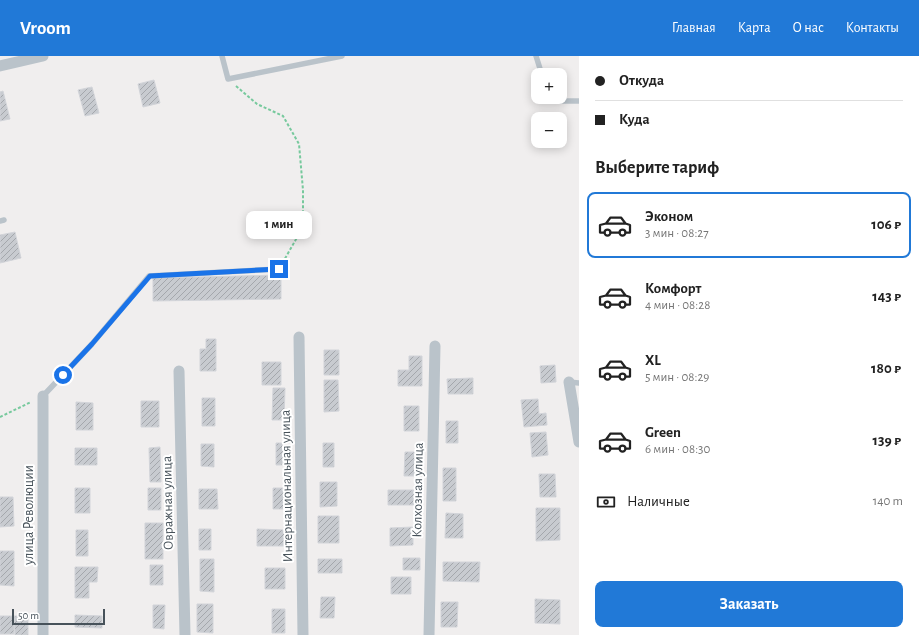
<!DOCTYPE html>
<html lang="ru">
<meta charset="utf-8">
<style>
body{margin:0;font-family:"Alegreya Sans",sans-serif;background:#f2f2f2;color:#222;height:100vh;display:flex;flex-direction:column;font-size:15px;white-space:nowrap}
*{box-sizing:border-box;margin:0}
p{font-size:13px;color:#767676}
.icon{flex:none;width:22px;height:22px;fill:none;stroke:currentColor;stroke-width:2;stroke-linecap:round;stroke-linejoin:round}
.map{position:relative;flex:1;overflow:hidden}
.side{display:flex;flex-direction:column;background:#fff;width:340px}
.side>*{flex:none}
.top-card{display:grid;align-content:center;height:88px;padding:0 16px;background:#fff}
.buttons{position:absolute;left:531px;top:12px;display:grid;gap:8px}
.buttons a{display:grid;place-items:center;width:36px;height:36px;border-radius:8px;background:#fff;box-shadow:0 2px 10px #0003;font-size:20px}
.scale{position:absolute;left:12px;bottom:10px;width:93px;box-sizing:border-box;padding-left:4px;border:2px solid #47525a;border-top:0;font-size:11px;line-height:14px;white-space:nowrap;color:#47525a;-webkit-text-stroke:3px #fff;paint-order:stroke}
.end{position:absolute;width:18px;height:18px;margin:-9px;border:5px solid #1a73e8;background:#fff;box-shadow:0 0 0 2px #fff}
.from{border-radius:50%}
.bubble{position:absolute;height:28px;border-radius:8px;background:#fff;box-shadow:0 2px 10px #0003;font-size:13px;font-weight:700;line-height:28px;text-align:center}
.top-card b{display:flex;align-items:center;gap:14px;height:38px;font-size:15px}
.top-card b+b{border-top:1px solid #e0e0e0}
.top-card i{width:10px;height:10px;background:#222}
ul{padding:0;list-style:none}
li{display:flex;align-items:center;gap:12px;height:66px;margin:0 8px 6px;padding:0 8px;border:2px solid transparent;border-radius:8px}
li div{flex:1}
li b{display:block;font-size:15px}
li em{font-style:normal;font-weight:700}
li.active{border-color:#2179d7}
li>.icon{width:36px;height:36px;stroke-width:1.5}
h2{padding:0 16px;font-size:18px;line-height:48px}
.pay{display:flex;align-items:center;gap:10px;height:44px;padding:0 16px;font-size:15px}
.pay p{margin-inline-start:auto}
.action{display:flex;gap:8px;margin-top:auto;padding:8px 16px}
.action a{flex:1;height:46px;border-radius:8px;background:#2179d7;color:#fff;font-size:16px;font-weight:700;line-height:46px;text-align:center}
header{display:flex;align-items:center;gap:24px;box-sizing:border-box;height:56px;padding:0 20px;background:#2179d7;color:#fff}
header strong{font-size:19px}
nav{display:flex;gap:22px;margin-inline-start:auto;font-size:14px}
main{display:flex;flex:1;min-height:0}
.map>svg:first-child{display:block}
.building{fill:url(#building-hatch);stroke:#d2d4d9}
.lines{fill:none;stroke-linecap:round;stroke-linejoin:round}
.path{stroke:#77c99d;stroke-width:2;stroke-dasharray:3 2;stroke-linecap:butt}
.service{stroke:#bac3ca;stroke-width:5.5}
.minor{stroke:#bac3ca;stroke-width:11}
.route{stroke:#1a73e8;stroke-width:5}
.labels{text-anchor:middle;stroke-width:4;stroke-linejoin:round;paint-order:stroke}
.street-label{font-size:14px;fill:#47525a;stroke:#fff}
</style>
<header>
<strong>Vroom</strong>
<nav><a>Главная</a><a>Карта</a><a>О нас</a><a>Контакты</a></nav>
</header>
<main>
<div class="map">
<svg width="579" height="579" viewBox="0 0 579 579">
<defs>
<pattern id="building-hatch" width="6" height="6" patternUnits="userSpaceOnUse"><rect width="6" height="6" fill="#c8cbd0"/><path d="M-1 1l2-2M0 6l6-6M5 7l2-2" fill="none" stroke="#a4a7ac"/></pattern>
</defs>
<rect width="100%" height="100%" fill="#f0eeee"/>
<path class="building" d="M154 24 160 47 143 51 138 28Z
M92 31 99 57 85 60 78 34Z
M3 35 10 63 0 65V36Z
M15 176 21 202 0 207V179Z
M281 219V243L153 245V222Z
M206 283H216V315H200V293H206Z
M324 294H339V319H324Z
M409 300H422V330H398V314H409Z
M262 306H281V329H262Z
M555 309 556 326 541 327 540 310Z
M473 322V338H448L447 323Z
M324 324H338L339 355 324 356Z
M273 332H285L284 364H272Z
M202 342H215V370H202Z
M538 343 539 358 546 357 547 369 524 371 521 344Z
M141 345H159V371H141Z
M76 346 93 347V374H76Z
M404 350H419V375H404Z
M446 365H458V387H446Z
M546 376 548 399 532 401 530 377Z
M276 387H285V409H276Z
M323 387H334V411H323Z
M201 388H214V411L201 410Z
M160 391 161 426H150L149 392Z
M75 392H97V409H75Z
M405 396H417L416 420H404Z
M443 412H456V445H443Z
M539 418H555L556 441H540Z
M320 426H337V450L320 451Z
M75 432H90V457H75Z
M148 432H161V454H148Z
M273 432H286V453H273Z
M199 433H217L218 453H199Z
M388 434H421V449H388Z
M0 441H13L14 470 0 471Z
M536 452H560V484L536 485Z
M446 457 463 458V482H445Z
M318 460H339V487H318Z
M145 467H163V503H145Z
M413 471V489L390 490V472Z
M199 473H211V494H199Z
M257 473 285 474V490H257Z
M76 474H88V500H76Z
M0 495H14V530L0 529Z
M403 502H420V514H403Z
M200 503H214V536L200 535Z
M318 503H342V517H318Z
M443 506H480L479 526 443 525Z
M150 509H163V529H150Z
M75 511H98L97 526H89V542H75Z
M265 512H285V533H265Z
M391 521H411V538H391Z
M321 541H335L334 562H320Z
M535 543 560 544V568L535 567Z
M441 546H458L457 571H441Z
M197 548H213V577L197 576Z
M153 549H165L164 573 153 572Z
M272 553H285V577H272Z
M75 559 102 560V572L75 571Z
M0 560H14V578H0Z
M14 560H28V579H15Z"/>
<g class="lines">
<path class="path" d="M236 30 257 48 283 60 299 88 303 134V171L283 206
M0 361 31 346"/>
<path class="service" d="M222 0 228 23 342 0
M536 0 542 19
M550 41 551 45H579
M0 165 4 164
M569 326 579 327
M43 340 92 288 149 220 279 213"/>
<path class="minor" d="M0 10 43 0
M299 281 303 579
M179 315 185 579
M569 326 579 386
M43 340V579
M429 579 435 290"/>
</g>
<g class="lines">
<path class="route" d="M63 319 92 288 150 220 279 213"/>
</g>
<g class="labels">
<g class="street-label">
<text transform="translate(286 430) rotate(-91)" y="5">Интернациональная улица</text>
<text transform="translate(417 434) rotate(-89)" y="5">Колхозная улица</text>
<text transform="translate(167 447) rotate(-91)" y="5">Овражная улица</text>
<text transform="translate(28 459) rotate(-90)" y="5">улица Революции</text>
</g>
</g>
</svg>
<div class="buttons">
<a>+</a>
<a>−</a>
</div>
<div class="scale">50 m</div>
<i class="end from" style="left:63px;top:319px"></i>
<i class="end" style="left:279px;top:213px"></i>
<div class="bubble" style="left:246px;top:155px;width:66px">1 мин</div>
</div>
<section class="side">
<div class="top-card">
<b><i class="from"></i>Откуда</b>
<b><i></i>Куда</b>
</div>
<h2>Выберите тариф</h2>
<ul>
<li class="active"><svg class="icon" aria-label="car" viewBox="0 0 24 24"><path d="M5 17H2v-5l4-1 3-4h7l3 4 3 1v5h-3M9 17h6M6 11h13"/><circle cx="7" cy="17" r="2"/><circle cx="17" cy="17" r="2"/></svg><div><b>Эконом</b><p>3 мин · 08:27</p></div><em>106 ₽</em></li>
<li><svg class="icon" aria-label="car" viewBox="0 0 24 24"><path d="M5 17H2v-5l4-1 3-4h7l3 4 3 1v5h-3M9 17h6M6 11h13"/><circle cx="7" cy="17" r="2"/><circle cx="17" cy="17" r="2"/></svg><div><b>Комфорт</b><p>4 мин · 08:28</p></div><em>143 ₽</em></li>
<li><svg class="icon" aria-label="car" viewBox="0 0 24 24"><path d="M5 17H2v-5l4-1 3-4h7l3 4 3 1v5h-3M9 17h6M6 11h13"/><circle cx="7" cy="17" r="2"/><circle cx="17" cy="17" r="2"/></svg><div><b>XL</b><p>5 мин · 08:29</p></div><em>180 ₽</em></li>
<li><svg class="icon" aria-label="car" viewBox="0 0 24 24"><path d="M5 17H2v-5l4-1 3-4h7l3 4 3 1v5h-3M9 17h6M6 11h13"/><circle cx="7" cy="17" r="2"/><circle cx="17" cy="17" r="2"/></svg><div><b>Green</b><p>6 мин · 08:30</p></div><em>139 ₽</em></li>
</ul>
<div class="pay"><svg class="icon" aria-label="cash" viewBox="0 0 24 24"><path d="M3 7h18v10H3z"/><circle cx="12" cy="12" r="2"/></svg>Наличные<p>140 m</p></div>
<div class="action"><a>Заказать</a></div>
</section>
</main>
